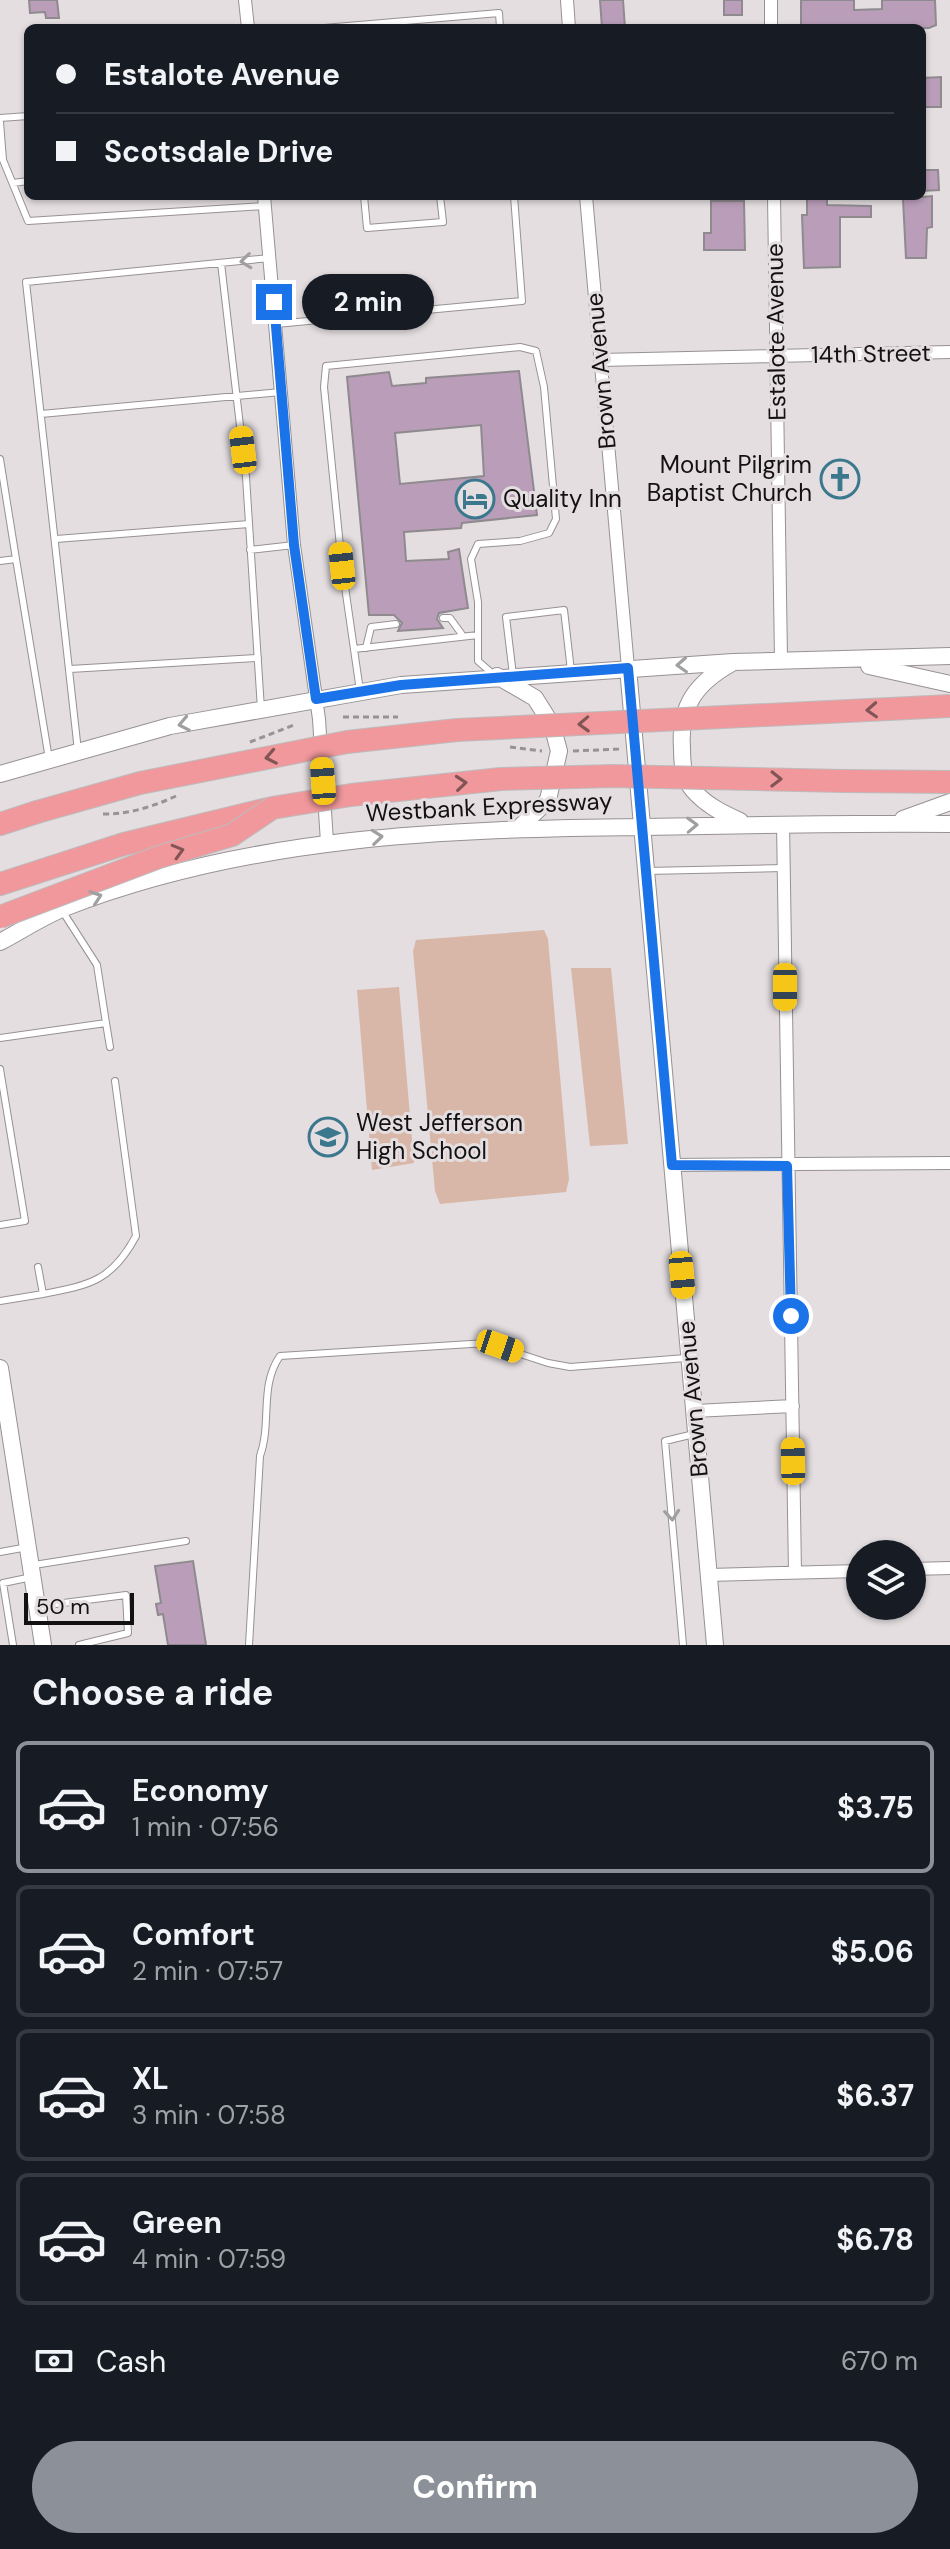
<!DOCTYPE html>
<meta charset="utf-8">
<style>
body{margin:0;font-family:"DM Sans",sans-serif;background:#242831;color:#f1f3f6;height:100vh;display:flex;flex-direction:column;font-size:30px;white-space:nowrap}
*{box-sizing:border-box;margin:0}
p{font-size:26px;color:#9ea1a6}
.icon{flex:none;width:44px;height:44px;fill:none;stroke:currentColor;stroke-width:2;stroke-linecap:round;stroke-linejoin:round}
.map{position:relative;height:1645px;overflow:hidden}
.details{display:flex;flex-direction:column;background:#171b24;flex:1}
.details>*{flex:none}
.guide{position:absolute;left:24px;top:24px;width:902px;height:176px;border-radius:12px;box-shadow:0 2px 6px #0004;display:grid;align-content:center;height:176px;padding:0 32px;background:#171b24}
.fabs{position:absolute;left:846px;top:1540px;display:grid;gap:16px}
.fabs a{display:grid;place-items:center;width:80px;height:80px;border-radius:50%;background:#171b24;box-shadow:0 2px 6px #0004;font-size:40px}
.scale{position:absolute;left:24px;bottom:20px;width:110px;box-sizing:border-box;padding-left:8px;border:4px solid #131112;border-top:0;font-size:22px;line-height:28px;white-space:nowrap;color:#131112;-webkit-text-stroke:6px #e4dee0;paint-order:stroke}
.end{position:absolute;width:36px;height:36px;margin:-18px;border:10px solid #1a73e8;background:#fff;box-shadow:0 0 0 4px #fff}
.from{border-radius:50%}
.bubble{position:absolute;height:56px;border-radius:28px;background:#171b24;box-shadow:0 2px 6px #0004;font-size:26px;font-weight:700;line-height:56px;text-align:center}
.car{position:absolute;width:24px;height:48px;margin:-24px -12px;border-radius:10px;box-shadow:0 0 6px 2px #0007;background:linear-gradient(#f5c518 24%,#345 0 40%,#f5c518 0 76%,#345 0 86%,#f5c518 0)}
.guide b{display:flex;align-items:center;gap:28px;height:76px;font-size:30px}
.guide b+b{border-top:2px solid #363941}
.guide i{width:20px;height:20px;background:#f1f3f6}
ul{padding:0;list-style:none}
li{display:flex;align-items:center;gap:24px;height:132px;margin:0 16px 12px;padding:0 16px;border:4px solid #363941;border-radius:12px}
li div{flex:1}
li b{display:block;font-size:30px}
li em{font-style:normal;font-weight:700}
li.selected{border-color:#8c9099}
li>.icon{width:72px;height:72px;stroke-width:1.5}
h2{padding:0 32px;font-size:36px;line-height:96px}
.pay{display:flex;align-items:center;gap:20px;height:88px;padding:0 32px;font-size:30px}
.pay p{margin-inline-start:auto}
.button{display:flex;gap:16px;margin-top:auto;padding:16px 32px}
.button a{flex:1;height:92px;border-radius:48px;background:#8c9099;color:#fff;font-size:32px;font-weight:700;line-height:92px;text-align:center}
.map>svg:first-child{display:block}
.green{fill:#d8b6a8}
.building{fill:#ba9eb9;stroke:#8e8a8e;stroke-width:2;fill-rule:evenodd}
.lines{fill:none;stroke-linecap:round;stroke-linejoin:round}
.lane-casing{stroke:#979193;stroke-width:8}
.street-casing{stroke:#979193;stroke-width:14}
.secondary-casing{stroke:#979193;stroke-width:18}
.highway-casing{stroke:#bdbcbd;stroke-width:24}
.path{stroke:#979294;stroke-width:3;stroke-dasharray:6 4;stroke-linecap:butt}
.lane{stroke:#fff;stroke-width:6}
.street{stroke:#fff;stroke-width:12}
.secondary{stroke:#fff;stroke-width:16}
.highway{stroke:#f0989b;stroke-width:22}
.highway-bridge-casing{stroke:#bdbcbd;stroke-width:24;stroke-linecap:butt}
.highway-bridge{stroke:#f0989b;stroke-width:22}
.oneway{stroke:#a1a0a0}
.oneway2{stroke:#825456}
.route{stroke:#1a73e8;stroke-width:10}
.labels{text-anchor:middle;stroke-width:6;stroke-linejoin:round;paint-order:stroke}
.street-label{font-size:24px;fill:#131112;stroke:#e4dee0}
.poi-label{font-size:24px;fill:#131112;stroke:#e4dee0;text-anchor:start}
</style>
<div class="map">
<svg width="950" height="1645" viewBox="0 0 950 1645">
<rect width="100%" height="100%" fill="#e4dee0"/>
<path class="green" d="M544 930 548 939 569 1179 566 1192 440 1204 435 1191 413 951 416 940Z
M571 968H611L628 1144 590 1146Z
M399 987 414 1163 372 1170 357 990Z"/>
<path class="building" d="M29 0H57L59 18H46L45 12 30 13Z
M600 0H623L625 28H602Z
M724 0H742V15H724Z
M801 0H854V10L882 9V0H935L936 25 929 28H801Z
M941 77V107H922V78Z
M922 170H938L939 190 922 191Z
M807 196H827V205L871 206V217H840V267L804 268 802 215H807Z
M932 196V227L927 228 926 258H906L903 199Z
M711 201H744L745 250H704V233H711Z
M519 371 537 515 462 523 461 528 404 532 406 561 449 559 448 552 459 549 468 608 439 613 437 619 443 628 398 631 402 623 394 615H369L347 377 389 372 392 386 426 383V378ZM481 425 484 476 400 484 395 433Z
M193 1561 206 1645H168L163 1614 158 1615 156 1604 161 1603 155 1566Z"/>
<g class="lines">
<defs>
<path id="lane" d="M324 28 499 13 500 28
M0 118 28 116
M0 122 3 160 28 221 265 206
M13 183 28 181
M364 196 367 228 443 222 440 196
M221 263 246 477 261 709
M276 324 522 301 514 196
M41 414 281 392
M0 459 16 559 0 561
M56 539 249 524
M250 550 294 545
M16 559 49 759
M443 618H450L463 636
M366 648 371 627 396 624
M354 649 478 635
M70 669 258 658
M513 675 506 617 564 610 571 671
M360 691 342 566 324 387 326 366 520 347 536 351 544 387 556 519 549 533 520 541 478 544 471 559 478 602V661L494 675
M78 751 26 282 270 258
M646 871 783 868
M106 1023 110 1047
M0 1038 106 1023 97 965 63 912
M0 1069 25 1221 0 1225
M43 1294C90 1285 112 1281 136 1236L115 1081
M0 1301 43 1294 38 1267
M0 1552 28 1547
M34 1565 186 1541
M40 1606 126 1595 128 1633 79 1645
M13 1645 3 1583 32 1577
M249 1645 260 1456C272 1423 259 1386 280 1356L487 1343 548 1363 570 1367 686 1358
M683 1645 665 1441 694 1434"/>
<path id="street" d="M245 0 248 28
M567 0 569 28
M771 0V28
M264 196 294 545 319 719 327 842
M586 196 628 668
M774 196 781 660
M600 360 950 352
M783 823 795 1573
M672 1165 950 1163
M695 1411 793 1406
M912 1569 950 1568
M709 1575 860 1571"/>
<path id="secondary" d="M732 663C696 683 679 706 682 748 682 763 683 778 693 790 706 805 722 813 740 821
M869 666 950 684
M628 668 715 1645
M497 676 535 698 552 725 559 751 548 800 518 829
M0 774 170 726 401 685 733 662 950 656
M903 819 950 802
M0 942C21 931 42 917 64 908 249 836 446 829 642 827 744 825 847 823 950 824
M0 1368 43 1645"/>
<path id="highway" d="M844 781 950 782
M0 824 37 812
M0 884 124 844 268 809"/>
</defs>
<use href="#lane" class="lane-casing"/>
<use href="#street" class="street-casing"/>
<use href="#secondary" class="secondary-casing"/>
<use href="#highway" class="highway-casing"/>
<path class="path" d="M343 717H398
M250 742 294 725
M510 747 542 751
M573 751 622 749
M103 814C130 814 152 807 176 796"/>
<use href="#lane" class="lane"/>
<use href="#street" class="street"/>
<use href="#secondary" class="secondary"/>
<use href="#highway" class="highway"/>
<defs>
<path id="highway-bridge" d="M37 812 140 783 347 742 457 730 950 706
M0 917 159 857 232 835 272 808 351 795 501 779 613 776 844 781"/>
</defs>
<use href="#highway-bridge" class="highway-bridge-casing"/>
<use href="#highway-bridge" class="highway-bridge"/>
</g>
<defs><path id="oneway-chevron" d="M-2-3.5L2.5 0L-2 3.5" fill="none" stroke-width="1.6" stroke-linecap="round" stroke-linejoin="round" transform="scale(2)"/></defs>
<g class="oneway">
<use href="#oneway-chevron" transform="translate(246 261) rotate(174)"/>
<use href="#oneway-chevron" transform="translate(682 665) rotate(177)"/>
<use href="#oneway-chevron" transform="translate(184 724) rotate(169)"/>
<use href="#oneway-chevron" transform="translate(692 825) rotate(-2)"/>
<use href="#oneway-chevron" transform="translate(377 837) rotate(-6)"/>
<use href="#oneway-chevron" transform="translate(96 897) rotate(-19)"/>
<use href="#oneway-chevron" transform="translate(672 1515) rotate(85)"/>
</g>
<g class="oneway2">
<use href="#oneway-chevron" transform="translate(872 710) rotate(177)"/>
<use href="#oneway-chevron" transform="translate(584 724) rotate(178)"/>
<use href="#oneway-chevron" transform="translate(271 757) rotate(169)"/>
<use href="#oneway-chevron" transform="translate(776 779) rotate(1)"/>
<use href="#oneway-chevron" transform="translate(461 783) rotate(-5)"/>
<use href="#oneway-chevron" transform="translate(178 851) rotate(-16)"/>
</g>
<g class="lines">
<path class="route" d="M274 302 294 545 316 699 401 685 628 668 672 1165 787 1166 791 1316"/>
</g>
<defs>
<symbol id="church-ring" viewBox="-11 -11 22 22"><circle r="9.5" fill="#e4dee0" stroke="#3b788e" stroke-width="1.5"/><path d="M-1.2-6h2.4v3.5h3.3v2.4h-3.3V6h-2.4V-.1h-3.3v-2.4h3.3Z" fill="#3b788e"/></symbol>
<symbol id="hotel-ring" viewBox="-11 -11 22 22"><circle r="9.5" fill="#e4dee0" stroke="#3b788e" stroke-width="1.5"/><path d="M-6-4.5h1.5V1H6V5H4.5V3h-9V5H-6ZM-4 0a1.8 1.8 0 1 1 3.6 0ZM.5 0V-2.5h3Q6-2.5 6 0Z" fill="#3b788e"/></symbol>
<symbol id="school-ring" viewBox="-11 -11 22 22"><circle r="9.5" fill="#e4dee0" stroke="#3b788e" stroke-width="1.5"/><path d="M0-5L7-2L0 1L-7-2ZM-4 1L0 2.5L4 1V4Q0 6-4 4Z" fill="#3b788e"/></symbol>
</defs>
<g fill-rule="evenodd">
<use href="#church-ring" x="818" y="457" width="44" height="44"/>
<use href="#hotel-ring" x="453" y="477" width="44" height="44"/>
<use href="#school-ring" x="306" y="1115" width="44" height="44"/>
</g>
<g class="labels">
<g class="street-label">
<text transform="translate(776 332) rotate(-91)" y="8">Estalote Avenue</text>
<text transform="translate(871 354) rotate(-1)" y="8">14th Street</text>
<text transform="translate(601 371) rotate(-95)" y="8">Brown Avenue</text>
<text transform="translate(489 807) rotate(-3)" y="8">Westbank Expressway</text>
<text transform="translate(693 1399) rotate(-95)" y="8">Brown Avenue</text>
</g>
<g class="poi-label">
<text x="812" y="473" text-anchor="end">Mount Pilgrim<tspan x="812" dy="28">Baptist Church</tspan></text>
<text x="503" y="507">Quality Inn</text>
<text x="356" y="1131">West Jefferson<tspan x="356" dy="28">High School</tspan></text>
</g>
</g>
</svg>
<div class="fabs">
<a><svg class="icon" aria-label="layers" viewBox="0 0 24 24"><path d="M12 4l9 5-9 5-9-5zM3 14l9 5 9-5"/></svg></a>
</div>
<div class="scale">50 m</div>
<i class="end from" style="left:791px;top:1316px"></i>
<i class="end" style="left:274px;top:302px"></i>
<div class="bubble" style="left:302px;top:274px;width:132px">2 min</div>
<i class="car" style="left:243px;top:450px;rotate:353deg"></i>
<i class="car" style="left:342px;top:566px;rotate:354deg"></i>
<i class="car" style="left:323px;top:781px;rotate:356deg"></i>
<i class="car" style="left:785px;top:987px;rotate:180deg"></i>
<i class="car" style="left:682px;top:1275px;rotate:175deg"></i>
<i class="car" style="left:500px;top:1346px;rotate:109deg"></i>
<i class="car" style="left:793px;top:1461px;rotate:359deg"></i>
<div class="guide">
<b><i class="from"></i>Estalote Avenue</b>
<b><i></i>Scotsdale Drive</b>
</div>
</div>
<section class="details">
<h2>Choose a ride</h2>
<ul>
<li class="selected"><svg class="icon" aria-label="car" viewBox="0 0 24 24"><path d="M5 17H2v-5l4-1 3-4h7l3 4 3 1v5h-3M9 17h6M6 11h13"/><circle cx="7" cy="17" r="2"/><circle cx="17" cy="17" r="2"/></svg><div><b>Economy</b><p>1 min · 07:56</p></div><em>$3.75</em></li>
<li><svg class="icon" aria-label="car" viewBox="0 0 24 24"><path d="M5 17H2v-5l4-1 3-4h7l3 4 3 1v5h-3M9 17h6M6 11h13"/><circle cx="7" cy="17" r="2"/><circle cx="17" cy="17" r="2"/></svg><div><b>Comfort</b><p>2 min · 07:57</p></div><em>$5.06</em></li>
<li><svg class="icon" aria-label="car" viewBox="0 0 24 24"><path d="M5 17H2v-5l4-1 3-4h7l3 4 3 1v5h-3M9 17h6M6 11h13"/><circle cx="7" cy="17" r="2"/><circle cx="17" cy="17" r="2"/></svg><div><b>XL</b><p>3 min · 07:58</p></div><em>$6.37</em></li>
<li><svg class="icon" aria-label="car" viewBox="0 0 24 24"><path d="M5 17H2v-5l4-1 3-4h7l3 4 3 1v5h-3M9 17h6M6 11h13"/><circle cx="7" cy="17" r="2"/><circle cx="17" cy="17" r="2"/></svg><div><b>Green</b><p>4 min · 07:59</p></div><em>$6.78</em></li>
</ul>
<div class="pay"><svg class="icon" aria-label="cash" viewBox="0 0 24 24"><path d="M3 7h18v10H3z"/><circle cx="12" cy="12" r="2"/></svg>Cash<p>670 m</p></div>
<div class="button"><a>Confirm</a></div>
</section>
